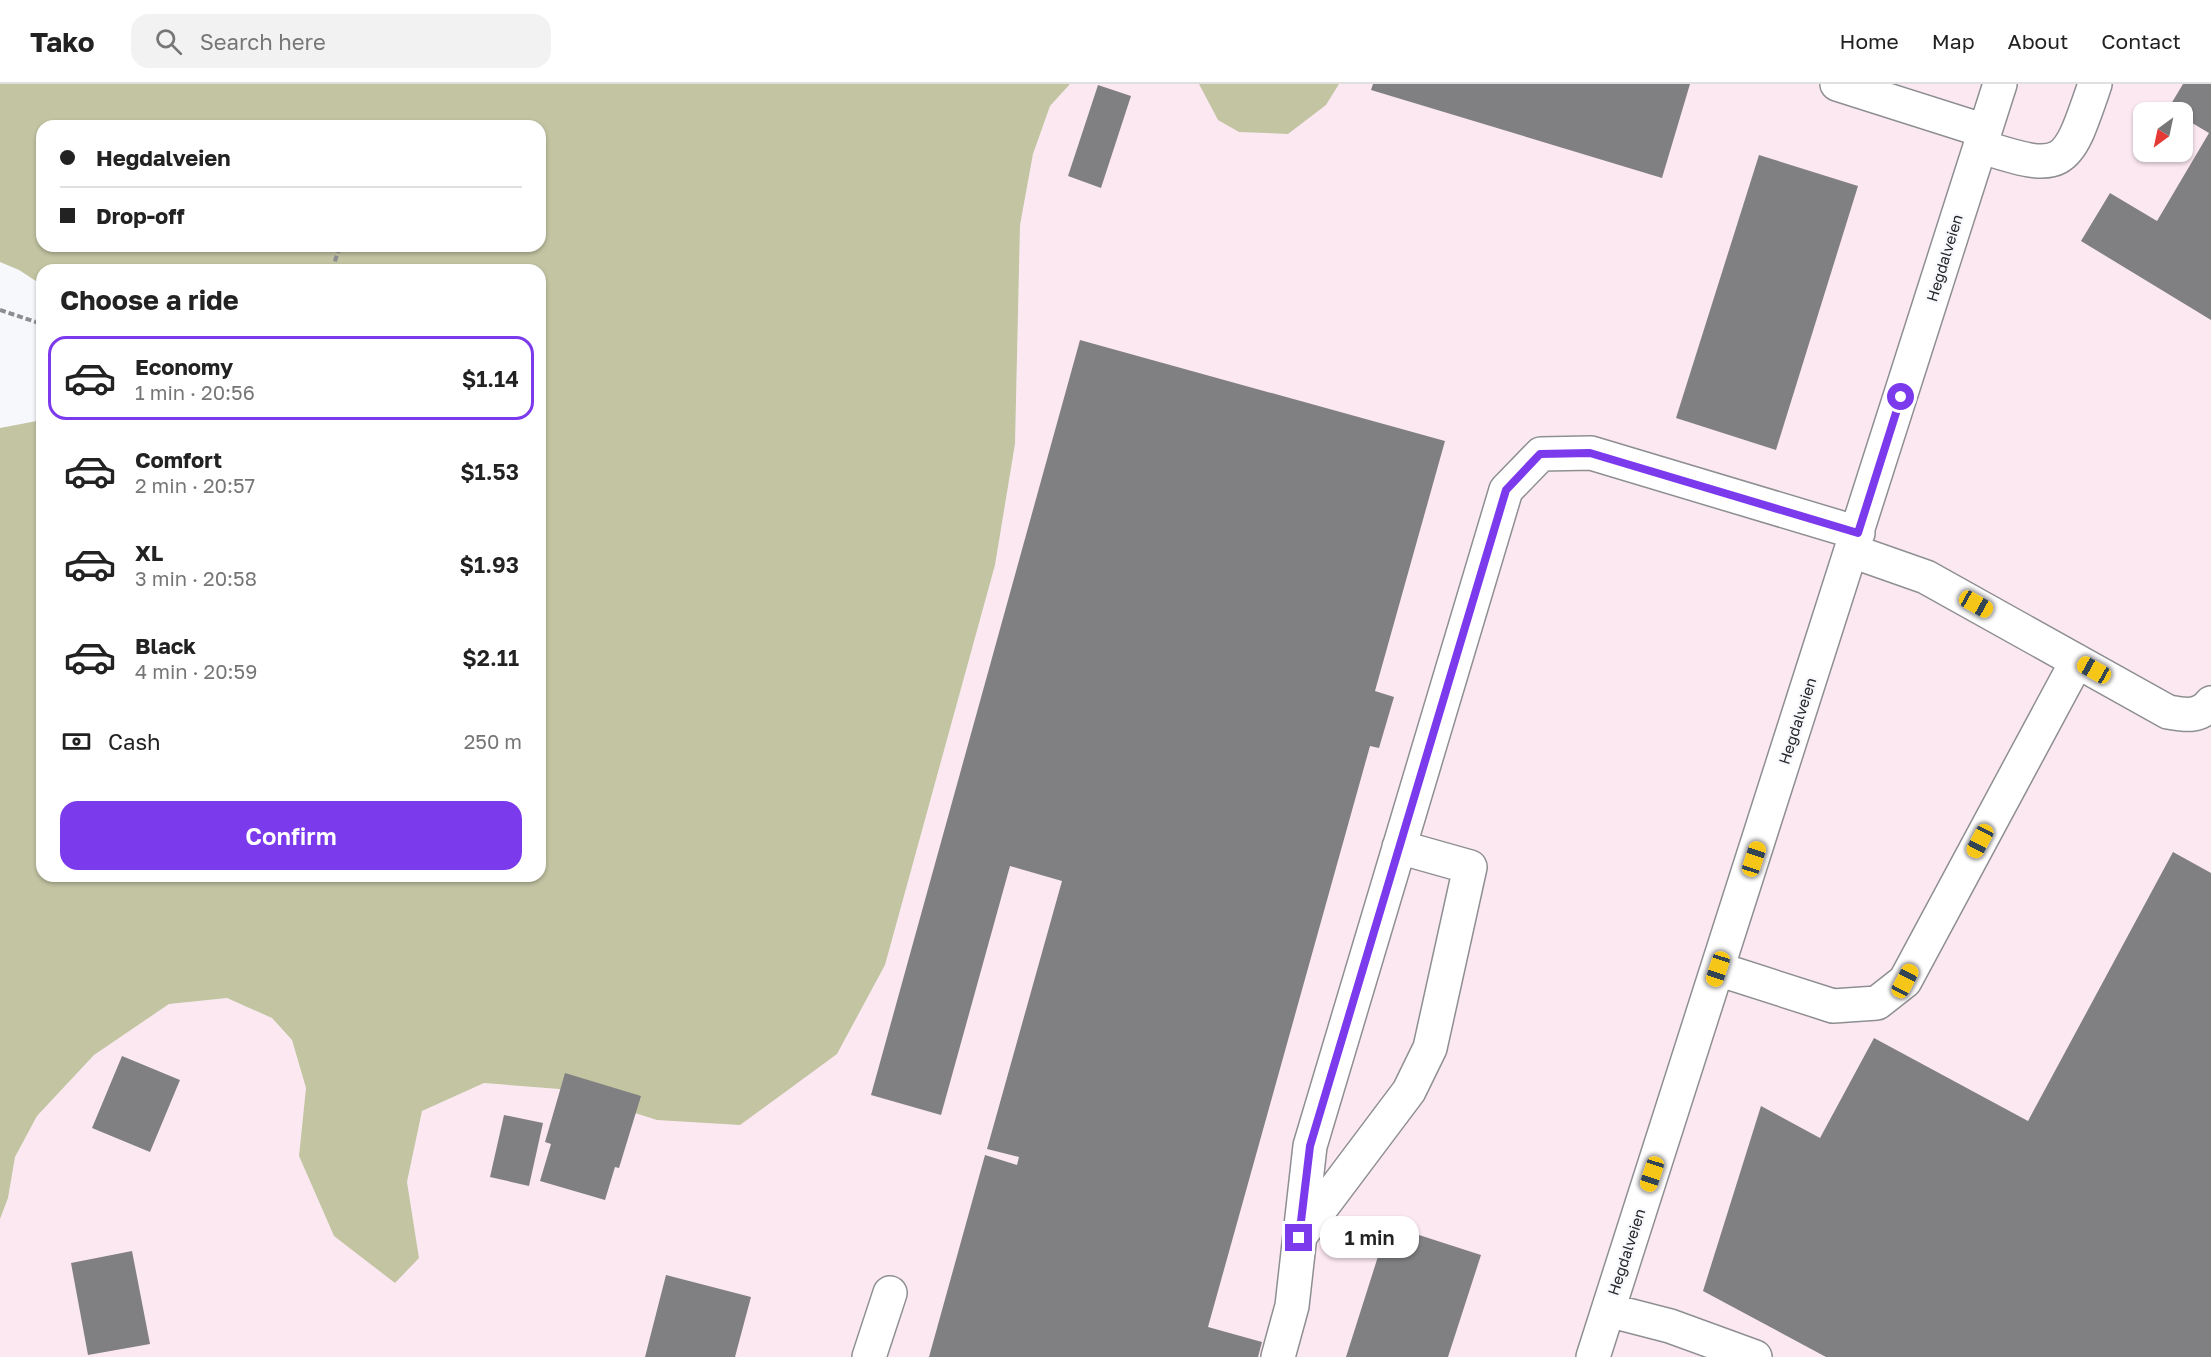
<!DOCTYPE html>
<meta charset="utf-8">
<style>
body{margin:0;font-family:"Golos Text",sans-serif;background:#f2f2f2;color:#222;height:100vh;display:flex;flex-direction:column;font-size:22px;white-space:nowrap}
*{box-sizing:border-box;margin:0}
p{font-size:20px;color:#767676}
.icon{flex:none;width:33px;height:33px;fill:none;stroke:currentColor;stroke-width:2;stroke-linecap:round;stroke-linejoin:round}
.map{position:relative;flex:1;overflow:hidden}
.drawer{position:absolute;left:36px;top:180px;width:510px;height:618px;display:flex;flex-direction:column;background:#fff;border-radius:18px;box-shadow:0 2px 4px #0004}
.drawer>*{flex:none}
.top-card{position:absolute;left:36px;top:36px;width:510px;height:132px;border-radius:18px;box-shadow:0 2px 4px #0004;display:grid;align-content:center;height:132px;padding:0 24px;background:#fff}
.needle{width:39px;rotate:213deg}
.controls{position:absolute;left:2133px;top:18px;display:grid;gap:12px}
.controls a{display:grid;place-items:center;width:60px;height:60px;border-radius:12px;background:#fff;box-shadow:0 2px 4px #0004;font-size:30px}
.end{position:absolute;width:27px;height:27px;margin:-14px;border:8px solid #7c3aed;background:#fff;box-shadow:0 0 0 3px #fff}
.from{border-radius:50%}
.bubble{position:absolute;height:42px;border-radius:18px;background:#fff;box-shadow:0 2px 4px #0004;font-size:20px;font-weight:600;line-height:42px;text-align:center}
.car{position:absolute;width:18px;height:36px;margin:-18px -9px;border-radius:8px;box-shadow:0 0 4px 2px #0007;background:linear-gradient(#f5c518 24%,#345 0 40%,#f5c518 0 76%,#345 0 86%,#f5c518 0)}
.top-card b{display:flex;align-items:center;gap:21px;height:57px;font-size:22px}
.top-card b+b{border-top:2px solid #e0e0e0}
.top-card i{width:15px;height:15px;background:#222}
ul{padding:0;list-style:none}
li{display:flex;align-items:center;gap:18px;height:84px;margin:0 12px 9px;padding:0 12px;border:3px solid transparent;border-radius:18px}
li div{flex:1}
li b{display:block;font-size:22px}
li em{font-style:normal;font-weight:600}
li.active{border-color:#7c3aed}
li>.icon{width:54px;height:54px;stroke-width:1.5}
h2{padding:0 24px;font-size:27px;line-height:72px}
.pay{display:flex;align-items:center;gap:15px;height:66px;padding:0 24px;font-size:22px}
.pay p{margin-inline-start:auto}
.button{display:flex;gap:12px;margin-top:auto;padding:12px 24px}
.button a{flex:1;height:69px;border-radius:18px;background:#7c3aed;color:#fff;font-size:24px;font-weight:600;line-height:69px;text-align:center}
header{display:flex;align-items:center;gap:36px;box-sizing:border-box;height:84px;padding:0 30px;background:#fff;border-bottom:2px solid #e0e0e0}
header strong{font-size:28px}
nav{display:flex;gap:33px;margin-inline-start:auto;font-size:21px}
.search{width:420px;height:54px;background:#f2f2f2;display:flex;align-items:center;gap:15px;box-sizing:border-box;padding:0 21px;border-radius:18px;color:#767676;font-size:22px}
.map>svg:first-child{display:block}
.industrial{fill:#fce8f1;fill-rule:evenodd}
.forest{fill:#c2c4a2;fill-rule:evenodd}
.building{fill:#808083}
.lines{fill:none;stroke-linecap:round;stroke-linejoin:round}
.minor-casing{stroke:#8e8f92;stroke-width:36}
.path{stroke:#8c8d90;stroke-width:4;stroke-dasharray:6 3;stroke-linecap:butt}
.minor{stroke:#fff;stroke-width:33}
.route{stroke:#7c3aed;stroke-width:8}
.labels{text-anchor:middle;stroke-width:4.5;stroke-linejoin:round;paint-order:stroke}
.street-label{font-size:15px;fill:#262628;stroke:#f7f8fc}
</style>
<header>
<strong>Tako</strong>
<div class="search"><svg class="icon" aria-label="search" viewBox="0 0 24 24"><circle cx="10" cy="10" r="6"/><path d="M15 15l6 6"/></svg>Search here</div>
<nav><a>Home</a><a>Map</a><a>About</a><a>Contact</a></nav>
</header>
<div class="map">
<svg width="2211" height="1273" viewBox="0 0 2211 1273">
<rect width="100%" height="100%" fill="#f7f8fc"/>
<path class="industrial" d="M1070 0H1199L1239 48 1287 50 1326 21 1339 0H2211V1273H0V1135L8 1114 15 1073 37 1032 94 971 169 920 227 914 272 934 292 956 306 1004 299 1072 334 1152 419 1174 407 1098 422 1027 484 999 559 1005 657 1036 837 970 885 881 995 481 1015 360 1020 141 1033 70 1050 22ZM2144 28H2182V68H2144Z"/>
<path class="forest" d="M0 0H1070L1050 22 1033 70 1020 141 1015 360 995 481 885 881 837 970 740 1041 657 1036 559 1005 484 999 422 1027 407 1098 419 1174 395 1199 334 1152 299 1072 306 1004 292 956 272 934 227 914 169 920 94 971 37 1032 15 1073 8 1114 0 1135V344L42 336V792H540V186H42V201L19 186 0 178ZM42 42H540V162H42Z
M1199 0H1339L1326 21 1288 50 1239 48 1218 36Z"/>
<path class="building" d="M1373 0H1690L1662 94 1371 6Z
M2183 0H2211V236L2081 157 2110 109 2157 137 2209 49 2182 33V28L2168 25Z
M1098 1 1131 12 1101 104 1068 92Z
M1759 71 1858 102 1776 366 1676 334Z
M1080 256 1445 357 1375 607 1394 613 1379 664 1370 662 1208 1243 1262 1258 1258 1273H929L985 1071 1017 1081 1019 1073 987 1065 1062 797 1010 782 941 1031 871 1011Z
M2173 768 2211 789V1273H1826L1703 1207 1761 1022 1820 1054 1874 954 2028 1037Z
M122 972 180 996 150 1068 92 1044Z
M565 989 641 1012 619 1084 615 1083 605 1116 540 1097 551 1060 545 1058Z
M504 1031 543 1039 529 1102 490 1093Z
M1388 1141 1481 1171 1448 1273H1346Z
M132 1167 150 1260 88 1271 71 1179Z
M666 1191 751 1213 735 1273H645Z"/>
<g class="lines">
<defs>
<path id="minor" d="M1837 0 1985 47
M1980 62C2066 91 2067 82 2095 0
M1852 467 1926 493 2168 628C2185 631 2199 634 2211 619
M1718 885 1833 922 1877 919 1905 897 2077 577
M1300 1152 1409 1007 1430 964 1470 783 1399 763
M1608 1226 1670 1242 1755 1273
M869 1273 890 1209
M1278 1273 1292 1222 1310 1062 1506 406 1541 370 1591 369 1858 449
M1593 1273 2000 0"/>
</defs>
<use href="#minor" class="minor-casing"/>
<path class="path" d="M332 186 340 162
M0 226 42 240"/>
<use href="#minor" class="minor"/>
</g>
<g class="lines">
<path class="route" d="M1299 1154 1310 1062 1506 406 1540 370 1590 369 1858 449 1901 313"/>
</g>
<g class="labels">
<g class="street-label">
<text transform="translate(1945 174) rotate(-73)" y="5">Hegdalveien</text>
<text transform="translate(1798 637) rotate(-72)" y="5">Hegdalveien</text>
<text transform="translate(1627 1168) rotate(-72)" y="5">Hegdalveien</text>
</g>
</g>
</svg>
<div class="controls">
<a><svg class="needle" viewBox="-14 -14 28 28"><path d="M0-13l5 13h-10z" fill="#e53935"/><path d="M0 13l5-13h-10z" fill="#767676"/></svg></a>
</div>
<i class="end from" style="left:1901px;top:313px"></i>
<i class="end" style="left:1299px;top:1154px"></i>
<div class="bubble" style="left:1320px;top:1132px;width:99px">1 min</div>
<i class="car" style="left:1976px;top:520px;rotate:119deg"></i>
<i class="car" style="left:2094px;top:586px;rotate:299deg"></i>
<i class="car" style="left:1980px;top:757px;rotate:208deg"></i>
<i class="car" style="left:1754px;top:775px;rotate:18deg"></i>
<i class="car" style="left:1718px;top:885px;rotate:198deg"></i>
<i class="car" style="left:1905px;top:897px;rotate:28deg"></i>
<i class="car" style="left:1652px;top:1090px;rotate:198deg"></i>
<div class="top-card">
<b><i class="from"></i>Hegdalveien</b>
<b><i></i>Drop-off</b>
</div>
<section class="drawer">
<h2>Choose a ride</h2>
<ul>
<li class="active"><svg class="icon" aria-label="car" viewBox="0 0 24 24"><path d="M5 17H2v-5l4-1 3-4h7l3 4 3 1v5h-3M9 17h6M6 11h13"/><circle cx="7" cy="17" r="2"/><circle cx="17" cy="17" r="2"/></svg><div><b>Economy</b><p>1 min · 20:56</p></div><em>$1.14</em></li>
<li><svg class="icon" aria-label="car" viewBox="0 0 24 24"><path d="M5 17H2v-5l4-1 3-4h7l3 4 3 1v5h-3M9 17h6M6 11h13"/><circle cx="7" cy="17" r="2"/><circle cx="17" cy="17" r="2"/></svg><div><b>Comfort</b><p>2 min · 20:57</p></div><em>$1.53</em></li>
<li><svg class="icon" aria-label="car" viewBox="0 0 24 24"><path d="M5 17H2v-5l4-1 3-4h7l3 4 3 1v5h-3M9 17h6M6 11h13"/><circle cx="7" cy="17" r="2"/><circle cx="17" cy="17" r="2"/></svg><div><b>XL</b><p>3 min · 20:58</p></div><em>$1.93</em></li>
<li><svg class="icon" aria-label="car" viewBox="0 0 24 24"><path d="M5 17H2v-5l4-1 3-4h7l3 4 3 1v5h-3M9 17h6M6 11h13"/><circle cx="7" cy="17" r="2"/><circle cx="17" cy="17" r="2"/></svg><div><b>Black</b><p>4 min · 20:59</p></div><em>$2.11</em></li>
</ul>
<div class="pay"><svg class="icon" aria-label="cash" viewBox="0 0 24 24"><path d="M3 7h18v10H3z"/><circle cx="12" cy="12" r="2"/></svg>Cash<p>250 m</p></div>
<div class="button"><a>Confirm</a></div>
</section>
</div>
